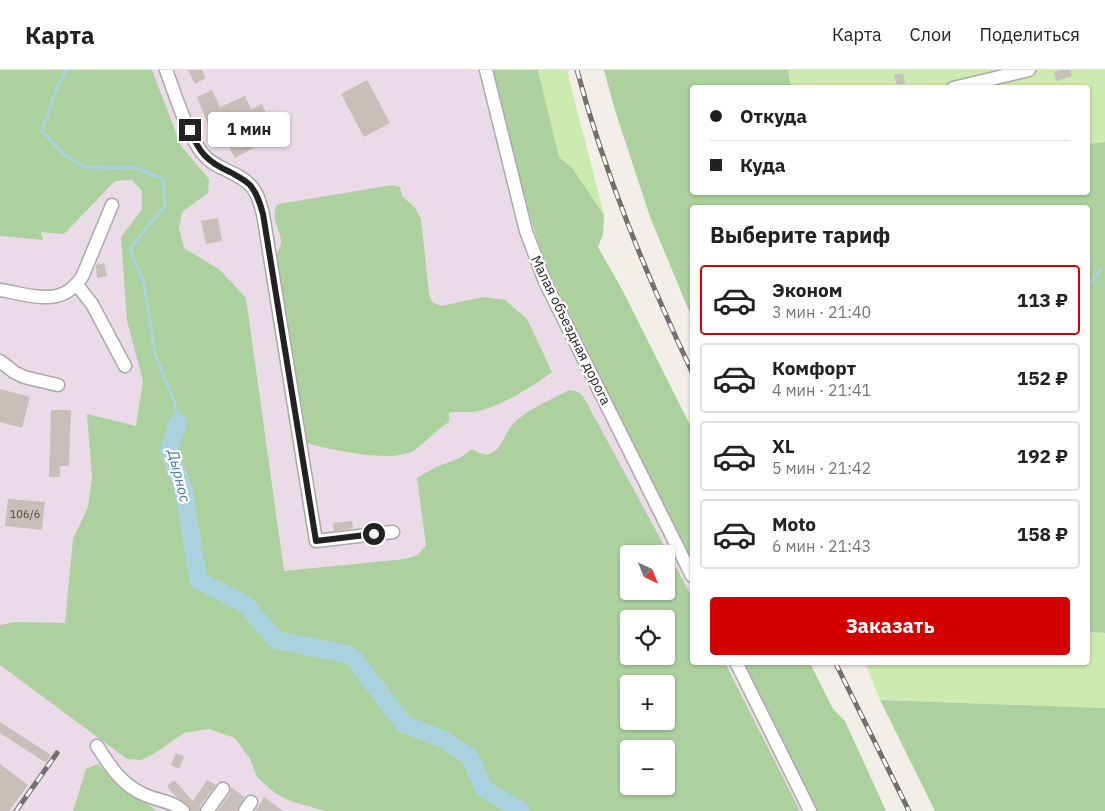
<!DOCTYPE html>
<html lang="ru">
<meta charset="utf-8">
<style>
body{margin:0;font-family:"IBM Plex Sans",sans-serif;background:#f6f6f6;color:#222;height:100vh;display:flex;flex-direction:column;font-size:19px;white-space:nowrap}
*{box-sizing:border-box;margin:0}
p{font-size:16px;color:#767676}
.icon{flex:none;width:28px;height:28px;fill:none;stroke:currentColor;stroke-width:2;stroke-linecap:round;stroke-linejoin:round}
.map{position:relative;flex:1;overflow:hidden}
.side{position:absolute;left:690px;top:135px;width:400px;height:460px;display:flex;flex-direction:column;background:#fff;border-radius:5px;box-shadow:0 1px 4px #0004}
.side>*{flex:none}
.guide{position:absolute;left:690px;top:15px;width:400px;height:110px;border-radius:5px;box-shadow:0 1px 4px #0004;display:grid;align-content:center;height:110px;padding:0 20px;background:#fff}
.needle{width:32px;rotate:137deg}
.buttons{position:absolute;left:620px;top:475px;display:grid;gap:10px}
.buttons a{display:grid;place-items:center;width:55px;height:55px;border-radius:5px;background:#fff;box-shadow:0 1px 4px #0004;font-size:25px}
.end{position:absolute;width:22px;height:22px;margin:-11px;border:6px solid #222;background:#fff;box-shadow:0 0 0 2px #fff}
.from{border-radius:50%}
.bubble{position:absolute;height:35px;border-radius:5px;background:#fff;box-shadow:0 1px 4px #0004;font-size:16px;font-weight:800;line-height:35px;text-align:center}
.guide b{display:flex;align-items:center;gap:18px;height:48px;font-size:19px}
.guide b+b{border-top:1px solid #e0e0e0}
.guide i{width:12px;height:12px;background:#222}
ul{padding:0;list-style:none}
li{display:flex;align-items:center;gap:15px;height:70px;margin:0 10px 8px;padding:0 10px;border:2px solid #e0e0e0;border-radius:5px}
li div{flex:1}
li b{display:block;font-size:19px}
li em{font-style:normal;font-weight:800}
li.on{border-color:#d40000}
li>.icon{width:45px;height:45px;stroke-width:1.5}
h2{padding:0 20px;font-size:22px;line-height:60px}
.primary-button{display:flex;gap:10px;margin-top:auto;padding:10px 20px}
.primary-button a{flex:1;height:58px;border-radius:5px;background:#d40000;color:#fff;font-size:20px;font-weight:800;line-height:58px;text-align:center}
header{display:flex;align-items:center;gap:30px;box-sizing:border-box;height:70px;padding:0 25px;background:#fff;border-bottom:1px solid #e0e0e0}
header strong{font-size:24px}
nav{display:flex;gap:28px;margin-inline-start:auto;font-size:18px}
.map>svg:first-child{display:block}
.industrial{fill:#ebdbe8;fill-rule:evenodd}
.grass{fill:#cdebb0}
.forest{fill:#add19e;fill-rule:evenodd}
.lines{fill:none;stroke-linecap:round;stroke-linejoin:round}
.stream{stroke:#aad3df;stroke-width:3}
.river{stroke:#aad3df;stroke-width:18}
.building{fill:#c7bfb8}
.minor-casing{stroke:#a9a9a9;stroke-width:15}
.minor{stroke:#fff;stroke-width:12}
.rail-casing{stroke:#707070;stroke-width:5}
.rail{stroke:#fff;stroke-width:3;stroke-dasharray:9;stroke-linecap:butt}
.route{stroke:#222;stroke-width:6}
.labels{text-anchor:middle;stroke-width:4.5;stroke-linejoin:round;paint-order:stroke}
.number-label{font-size:11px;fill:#4b4948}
.street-label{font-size:14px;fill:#222;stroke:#fff}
.water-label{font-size:15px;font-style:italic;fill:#4a7aab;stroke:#fff}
</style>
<header>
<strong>Карта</strong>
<nav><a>Карта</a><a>Слои</a><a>Поделиться</a></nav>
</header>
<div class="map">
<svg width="1105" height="741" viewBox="0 0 1105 741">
<rect width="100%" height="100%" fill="#f2efe9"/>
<path class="industrial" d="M0 0H478L520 163 538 215 692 522V592L728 593 802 741H0ZM629 484H666V521H629ZM629 549H666V586H629ZM629 614H666V651H629ZM629 679H666V716H629Z"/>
<path class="grass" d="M538 0H567L604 145 573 99 559 87Z
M788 0H1105V72L1088 74V18L791 17Z
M1088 562 1105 563V638L880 630 865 593 1088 592Z"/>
<path class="forest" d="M0 0H152L181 76 209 109 208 123 182 142 179 158 184 178 220 200 246 228 284 501 405 489 418 485 426 475 417 408 436 397 460 388 472 379C478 382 484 386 490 384 503 379 504 363 513 354 527 339 551 330 569 320L576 321 583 326 692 527V592L725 593 800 741H325L290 731 275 723 257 707 250 689 235 668 209 659 184 663 152 685 141 690 127 689 0 595V555L15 552 65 553 73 469 88 437 92 408 87 344 136 356 143 311 127 251 121 167 142 139V121L132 110 115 111 64 164 41 162 43 170 0 166ZM629 484H666V521H629ZM629 549H666V586H629ZM629 614H666V651H629ZM629 679H666V716H629Z
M493 0H538L559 87 573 99 604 145 603 164 598 177 624 223 692 359V493L552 209C525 144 511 68 493 0Z
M604 0H788L791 17 692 18V122H1088V74L1105 72V563L1088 562V138H692V248L650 147 614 37Z
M393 115 400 117 402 126 415 138 421 149 429 224 432 232 441 236 483 227 505 230 527 249 552 302C534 316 495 340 472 342 464 343 457 341 449 343V352C435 360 426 373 413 381 391 393 333 380 310 374L307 372 276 186C278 182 281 175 281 171 280 158 270 148 277 135L285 133Z
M742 593H810L833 639 845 651 886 741H816Z
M880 630 1105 638V741H935Z
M98 694 127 723 148 734 156 741H73L86 699Z"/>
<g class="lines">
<path class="stream" d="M66 0 55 23 42 61 65 85 84 97 136 98 163 109 165 136 150 153 130 179 144 214 155 284 174 331 178 352
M1088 216 1101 199"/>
<path class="river" d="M178 352 169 380 184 421 198 510 245 534 276 570 351 585 404 654 442 669 470 687 484 719 521 741"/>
</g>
<path class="building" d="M188 0H202L206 8 195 14Z
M1062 0H1070L1072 6 1056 11 1054 2Z
M903 3 905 13 897 15 894 5Z
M367 10 390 53 364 67 341 24Z
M212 20 220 37 245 26 251 39 262 34 268 47 246 57 257 76 235 88 224 68 215 72 197 27Z
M218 148 222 171 206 174 201 151Z
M104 193 107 206 97 208 96 195Z
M0 319 30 327 22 358 0 352Z
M51 340H71L69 396H60V407H49Z
M8 429 45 432 42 460 5 456Z
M352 451 353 458 334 461 333 453Z
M0 652 51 685 46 693 0 663Z
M176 683 184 687 179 699 171 695Z
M0 694 28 715 9 741H0Z
M174 710 193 731 207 710 216 715 200 736 199 741H191L188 735 176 727 167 716Z
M231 717 244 727 237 741H217L230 724Z
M264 727 283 741H255Z"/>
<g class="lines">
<defs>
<path id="minor" d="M166 0C175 24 188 66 203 84 216 100 238 101 251 116 258 123 260 134 263 144L316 471 393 462
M486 0 526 161 545 212 692 506
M953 18 1029 0
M77 215 92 234 125 296
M0 220C32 225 63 239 83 205L112 135
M0 291 14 302 24 307 58 315
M736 592 810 741
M97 676C110 696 121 714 143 724 157 731 171 730 183 741
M207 741 223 719
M245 741 251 732"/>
</defs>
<use href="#minor" class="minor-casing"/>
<use href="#minor" class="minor"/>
<defs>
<path id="rail" d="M577 0C605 105 646 204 692 302
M835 592 909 741
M16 741 57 683"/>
</defs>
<use href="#rail" class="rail-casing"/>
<use href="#rail" class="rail"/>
</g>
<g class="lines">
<path class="route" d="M190 60C199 83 208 92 230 102 237 106 244 109 250 115 257 123 260 133 263 144L316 471 374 464"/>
</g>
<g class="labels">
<g class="number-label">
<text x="25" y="448">106/6</text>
</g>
<g class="street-label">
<text transform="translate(571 260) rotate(64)" y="5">Малая объездная дорога</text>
</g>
<g class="water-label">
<text transform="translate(179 406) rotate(76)" y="5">Дырнос</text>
</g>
</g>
</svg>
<div class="buttons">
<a><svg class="needle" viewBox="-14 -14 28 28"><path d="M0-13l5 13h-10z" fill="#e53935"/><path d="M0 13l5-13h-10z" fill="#767676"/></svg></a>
<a><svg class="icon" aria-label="locate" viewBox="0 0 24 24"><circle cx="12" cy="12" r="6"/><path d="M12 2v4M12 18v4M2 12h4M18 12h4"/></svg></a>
<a>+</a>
<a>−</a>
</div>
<i class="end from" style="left:374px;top:464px"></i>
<i class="end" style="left:190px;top:60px"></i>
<div class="bubble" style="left:208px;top:42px;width:82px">1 мин</div>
<div class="guide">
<b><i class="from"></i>Откуда</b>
<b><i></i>Куда</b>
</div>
<section class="side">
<h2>Выберите тариф</h2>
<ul>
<li class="on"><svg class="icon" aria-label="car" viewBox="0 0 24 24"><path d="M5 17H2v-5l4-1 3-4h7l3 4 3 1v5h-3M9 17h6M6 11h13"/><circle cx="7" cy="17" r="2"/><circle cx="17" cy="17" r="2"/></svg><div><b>Эконом</b><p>3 мин · 21:40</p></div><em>113 ₽</em></li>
<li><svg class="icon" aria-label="car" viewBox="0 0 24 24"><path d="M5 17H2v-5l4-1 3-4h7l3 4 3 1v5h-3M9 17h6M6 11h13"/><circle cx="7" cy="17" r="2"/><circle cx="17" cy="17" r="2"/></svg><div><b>Комфорт</b><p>4 мин · 21:41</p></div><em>152 ₽</em></li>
<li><svg class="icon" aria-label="car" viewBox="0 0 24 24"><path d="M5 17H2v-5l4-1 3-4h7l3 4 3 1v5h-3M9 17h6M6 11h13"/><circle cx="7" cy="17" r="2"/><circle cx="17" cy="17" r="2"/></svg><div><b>XL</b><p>5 мин · 21:42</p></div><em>192 ₽</em></li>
<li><svg class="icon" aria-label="car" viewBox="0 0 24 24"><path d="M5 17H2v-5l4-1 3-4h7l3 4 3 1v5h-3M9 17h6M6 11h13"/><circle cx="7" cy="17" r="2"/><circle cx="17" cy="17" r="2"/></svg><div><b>Moto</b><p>6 мин · 21:43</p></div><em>158 ₽</em></li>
</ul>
<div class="primary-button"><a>Заказать</a></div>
</section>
</div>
